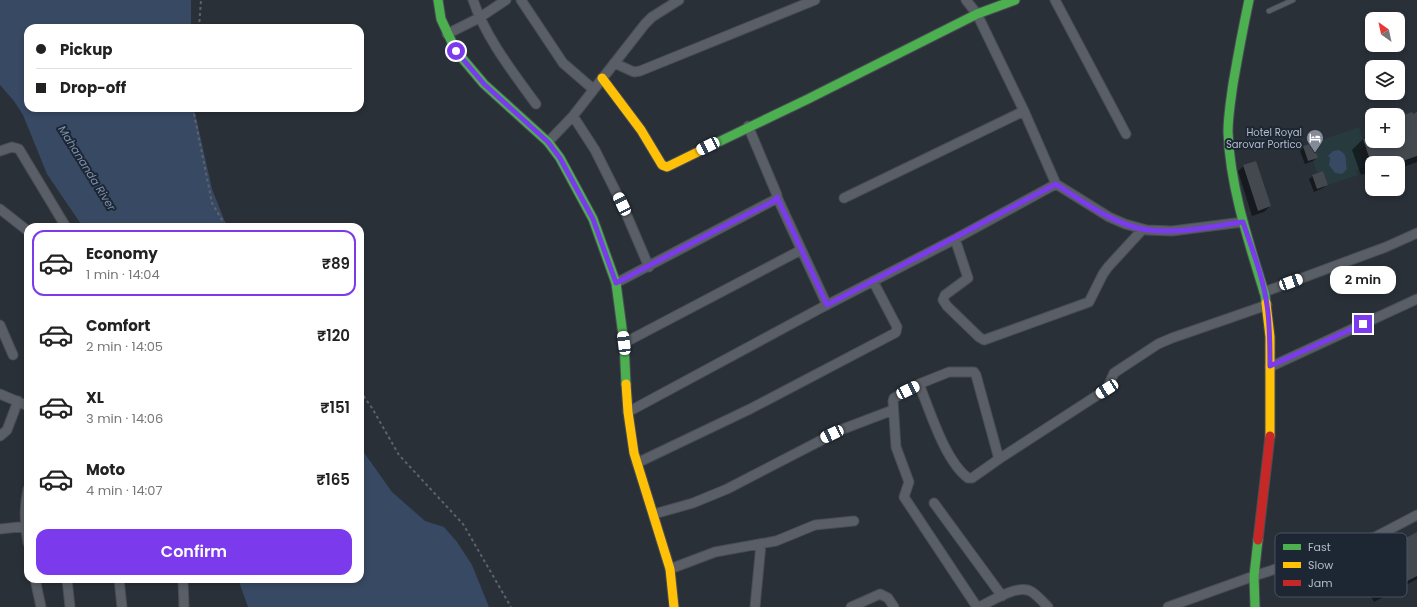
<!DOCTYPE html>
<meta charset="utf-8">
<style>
body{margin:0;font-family:Poppins,sans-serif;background:#f2f2f2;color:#222;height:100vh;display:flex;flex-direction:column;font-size:15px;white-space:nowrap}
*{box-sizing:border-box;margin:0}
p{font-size:13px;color:#767676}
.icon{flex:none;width:22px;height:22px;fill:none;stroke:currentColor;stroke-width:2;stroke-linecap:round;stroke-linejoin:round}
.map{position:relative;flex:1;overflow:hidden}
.sheet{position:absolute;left:24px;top:223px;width:340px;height:360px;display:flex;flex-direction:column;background:#fff;border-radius:12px;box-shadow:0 2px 6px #0003}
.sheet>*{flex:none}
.guide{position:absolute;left:24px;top:24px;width:340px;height:88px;border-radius:12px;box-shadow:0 2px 6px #0003;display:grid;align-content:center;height:88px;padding:0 12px;background:#fff}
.needle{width:26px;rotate:327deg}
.controls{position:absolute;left:1365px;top:12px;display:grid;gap:8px}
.controls a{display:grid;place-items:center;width:40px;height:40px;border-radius:8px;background:#fff;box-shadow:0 2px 6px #0003;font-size:20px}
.end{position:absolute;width:18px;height:18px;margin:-9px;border:5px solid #7c3aed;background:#fff;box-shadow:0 0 0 2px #fff}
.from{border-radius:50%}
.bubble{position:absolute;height:28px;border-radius:12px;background:#fff;box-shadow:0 2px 6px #0003;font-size:13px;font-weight:600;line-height:28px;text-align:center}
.car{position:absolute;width:12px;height:24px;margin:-12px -6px;border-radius:5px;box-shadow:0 0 3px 1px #0007;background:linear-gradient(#fff 24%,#345 0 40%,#fff 0 76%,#345 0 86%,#fff 0)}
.guide b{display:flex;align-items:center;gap:14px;height:38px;font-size:15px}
.guide b+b{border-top:1px solid #e0e0e0}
.guide i{width:10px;height:10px;background:#222}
ul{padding:7px 0 0;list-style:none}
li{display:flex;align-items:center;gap:12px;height:66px;margin:0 8px 6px;padding:0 4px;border:2px solid transparent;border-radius:12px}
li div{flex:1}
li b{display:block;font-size:15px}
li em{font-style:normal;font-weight:600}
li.active{border-color:#7c3aed}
li>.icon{width:36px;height:36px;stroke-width:1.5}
.cta{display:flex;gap:8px;margin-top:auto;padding:8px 12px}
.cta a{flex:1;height:46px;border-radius:12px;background:#7c3aed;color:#fff;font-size:16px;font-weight:600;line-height:46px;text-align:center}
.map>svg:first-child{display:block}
.green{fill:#273a3e}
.water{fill:#384963}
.shadow{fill:#0007}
.building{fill:#444950}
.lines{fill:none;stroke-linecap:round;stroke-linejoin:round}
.lane-casing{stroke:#484c53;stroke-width:6}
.street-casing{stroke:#484c53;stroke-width:11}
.fast-casing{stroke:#484c53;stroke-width:11}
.slow-casing{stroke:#484c53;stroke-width:11}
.jam-casing{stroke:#484c53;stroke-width:11}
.path{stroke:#5d636a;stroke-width:2;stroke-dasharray:3 3;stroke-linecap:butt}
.lane{stroke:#5a5e66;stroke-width:4.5}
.street{stroke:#5a5e66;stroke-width:9}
.fast{stroke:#4caf50;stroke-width:9}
.slow{stroke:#ffc107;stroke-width:9}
.jam{stroke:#c62828;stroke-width:9}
.route{stroke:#7c3aed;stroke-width:5}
.labels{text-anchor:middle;stroke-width:4;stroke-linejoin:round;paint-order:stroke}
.poi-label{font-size:10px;fill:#b4bcc9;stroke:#1d2633;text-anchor:end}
.water-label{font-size:11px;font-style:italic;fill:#7c92b1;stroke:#1d2633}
.key{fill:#1d2633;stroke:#4a5360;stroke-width:1}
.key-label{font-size:11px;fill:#b4bcc9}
</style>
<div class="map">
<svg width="1417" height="607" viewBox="0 0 1417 607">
<rect width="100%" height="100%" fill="#2a3038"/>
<path class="green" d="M1359 127 1365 147 1359 150 1364 167 1356 170 1358 175 1328 185 1323 171 1317 173 1313 160 1318 158 1313 143Z"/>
<path class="water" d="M0 0H191V28H28V108H194L212 189 227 227H83L47 174 23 115 14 101 0 85Z
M1339 150C1349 155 1345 162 1347 169L1342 174 1335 173 1329 165 1330 158 1328 156 1333 151Z
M360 447 392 492 425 521 444 527 457 542 472 565 489 607H248L238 579H360Z"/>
<path class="shadow" d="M1417 113V162L1398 169V163H1372V171L1361 175 1352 150 1372 130V141H1398V116H1404Z
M1304 147 1317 158 1313 161 1305 164 1300 151Z
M1244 166 1270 206 1264 212 1252 216 1238 171Z
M1313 176 1326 185 1323 188 1314 192 1309 179Z
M1417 533V579L1374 602 1356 569 1364 562Z"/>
<path class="building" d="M1412 112 1413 114 1417 112V156L1397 163H1385L1384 161 1378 163H1371L1363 139 1372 136V141H1398V115L1404 113V115Z
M1313 143 1318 158 1308 161 1303 146Z
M1256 161 1271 206 1258 211 1243 165Z
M1323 171 1328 185 1317 189 1312 175Z
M1417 532V576L1381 595 1363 561Z"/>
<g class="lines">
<defs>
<path id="lane" d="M1269 11 1293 0"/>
<path id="street" d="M473 0C486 38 512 71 536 104
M521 0 563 63 593 89
M966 0 977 14 1024 111 1056 184 1109 217 1125 224 1147 230 1172 231 1243 222
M1055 0 1126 134
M447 34 479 18 506 0
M614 63 634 72 640 71 815 0
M573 116 595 150 622 204 649 267
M548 142 573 116 645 24 652 17 679 0
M0 151 12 147 19 149 66 227
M777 197 827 305
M844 198 1024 111
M0 209 28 231
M955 239 968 278 945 295 943 300 947 306 979 337 984 340 1089 302 1103 274 1108 267 1143 229
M616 283 776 199 777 195 748 126
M1264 292 1386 247 1417 233
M0 325 13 355
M624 343 801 250
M1270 367 1417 299
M919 384C930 411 945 461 968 478H972L999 459 1107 389 1114 373 1158 344 1172 338 1267 305
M0 394 28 406
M628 412 819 309 955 239 1056 184
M0 436 7 430 18 401
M637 463 750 409 895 333 896 332 897 327 873 281
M28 489C24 508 24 524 28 543
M934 503 1002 596
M654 514 693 503 727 489 843 429 893 410
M0 529 28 526
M670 569 715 552 776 541 815 525 854 521
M35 579 41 607
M67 579 70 607
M119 579 122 607
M183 579 184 607
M755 607 761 544
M851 607 880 594 888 598 894 607
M977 607 904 497 909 482 896 447 893 401 894 398 919 384 949 372H974L976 375 999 459
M979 607C992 601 1019 583 1032 592 1038 596 1043 602 1048 607
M1168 607 1254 576 1375 537 1417 515"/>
<path id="fast" d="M438 0 441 19 456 51 484 84 548 142 560 158 593 219 616 283 624 343 626 384
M1249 0C1243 28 1238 55 1233 84 1231 99 1228 116 1228 132 1230 187 1249 243 1265 295L1266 303
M708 147 808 99 977 14 1015 0
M1255 607 1254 576 1258 540"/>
<path id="slow" d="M602 78 641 130 662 165 667 167 708 147
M1266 303 1270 337V436
M626 384 628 412 634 453 670 569 674 607"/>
<path id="jam" d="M1258 540 1270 436"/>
</defs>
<use href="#lane" class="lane-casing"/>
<use href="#street" class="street-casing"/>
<use href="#fast" class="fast-casing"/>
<use href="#slow" class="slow-casing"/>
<use href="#jam" class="jam-casing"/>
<path class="path" d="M199 28 201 0
M195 108 194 114 212 203 226 227
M360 391 372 408 399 455 463 524 511 607"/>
<use href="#lane" class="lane"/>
<use href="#street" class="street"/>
<use href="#fast" class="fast"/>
<use href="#slow" class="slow"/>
<use href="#jam" class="jam"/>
</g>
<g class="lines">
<path class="route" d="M456 51 484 84 548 142 560 158 593 219 616 283 730 223 774 201 777 197 827 305 1056 184C1082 201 1117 227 1149 230 1180 234 1212 226 1243 222 1252 249 1263 277 1267 305 1270 325 1270 346 1270 366L1363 324"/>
</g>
<defs>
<symbol id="hotel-pin" viewBox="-11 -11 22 30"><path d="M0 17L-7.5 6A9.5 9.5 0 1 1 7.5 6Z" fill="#848b96" stroke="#1d2633"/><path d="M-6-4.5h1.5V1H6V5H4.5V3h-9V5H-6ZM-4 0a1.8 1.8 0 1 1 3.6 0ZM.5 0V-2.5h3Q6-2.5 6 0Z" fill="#fff"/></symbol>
</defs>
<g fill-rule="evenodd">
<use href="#hotel-pin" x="1305" y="128" width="20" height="27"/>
</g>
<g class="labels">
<g class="poi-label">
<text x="1302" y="136">Hotel Royal<tspan x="1302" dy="12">Sarovar Portico</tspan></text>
</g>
<g class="water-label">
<text transform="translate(87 168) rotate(58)" y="4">Mahananda River</text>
</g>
</g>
<rect x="1275" y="533" width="132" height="64" rx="6" class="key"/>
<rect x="1283" y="544" width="18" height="6" fill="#4caf50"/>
<rect x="1283" y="562" width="18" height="6" fill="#ffc107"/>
<rect x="1283" y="580" width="18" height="6" fill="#c62828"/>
<g class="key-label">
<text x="1308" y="551">Fast</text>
<text x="1308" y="569">Slow</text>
<text x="1308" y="587">Jam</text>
</g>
</svg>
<div class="controls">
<a><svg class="needle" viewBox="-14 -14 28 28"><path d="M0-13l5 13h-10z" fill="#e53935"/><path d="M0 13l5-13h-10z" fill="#767676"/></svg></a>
<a><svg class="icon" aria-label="layers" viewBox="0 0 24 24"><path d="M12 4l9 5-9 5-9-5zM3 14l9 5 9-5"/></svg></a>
<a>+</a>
<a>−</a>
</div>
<i class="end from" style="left:456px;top:51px"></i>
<i class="end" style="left:1363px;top:324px"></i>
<div class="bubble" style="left:1330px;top:266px;width:66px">2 min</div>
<i class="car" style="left:708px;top:146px;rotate:244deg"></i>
<i class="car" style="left:622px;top:204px;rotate:334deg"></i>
<i class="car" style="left:1291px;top:282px;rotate:70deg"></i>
<i class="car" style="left:624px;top:343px;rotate:353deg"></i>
<i class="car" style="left:1107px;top:389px;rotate:237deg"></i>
<i class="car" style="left:908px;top:390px;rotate:64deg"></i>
<i class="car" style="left:832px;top:434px;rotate:245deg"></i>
<div class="guide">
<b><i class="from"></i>Pickup</b>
<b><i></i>Drop-off</b>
</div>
<section class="sheet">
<ul>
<li class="active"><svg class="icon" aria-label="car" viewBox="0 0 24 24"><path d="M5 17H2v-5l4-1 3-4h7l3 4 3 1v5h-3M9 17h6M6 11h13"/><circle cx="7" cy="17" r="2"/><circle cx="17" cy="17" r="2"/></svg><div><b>Economy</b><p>1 min · 14:04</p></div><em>₹89</em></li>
<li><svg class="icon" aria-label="car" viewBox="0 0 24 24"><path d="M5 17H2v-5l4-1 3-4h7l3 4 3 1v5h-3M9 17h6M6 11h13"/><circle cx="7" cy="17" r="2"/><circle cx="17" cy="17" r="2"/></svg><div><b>Comfort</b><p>2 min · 14:05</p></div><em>₹120</em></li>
<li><svg class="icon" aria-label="car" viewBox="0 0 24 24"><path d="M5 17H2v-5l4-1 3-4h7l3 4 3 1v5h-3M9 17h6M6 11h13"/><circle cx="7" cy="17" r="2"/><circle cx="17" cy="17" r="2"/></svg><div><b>XL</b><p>3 min · 14:06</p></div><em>₹151</em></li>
<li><svg class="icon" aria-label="car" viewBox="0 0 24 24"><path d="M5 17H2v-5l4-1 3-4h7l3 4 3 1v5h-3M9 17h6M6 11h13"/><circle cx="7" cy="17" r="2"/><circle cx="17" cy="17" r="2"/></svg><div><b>Moto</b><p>4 min · 14:07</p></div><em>₹165</em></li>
</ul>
<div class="cta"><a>Confirm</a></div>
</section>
</div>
